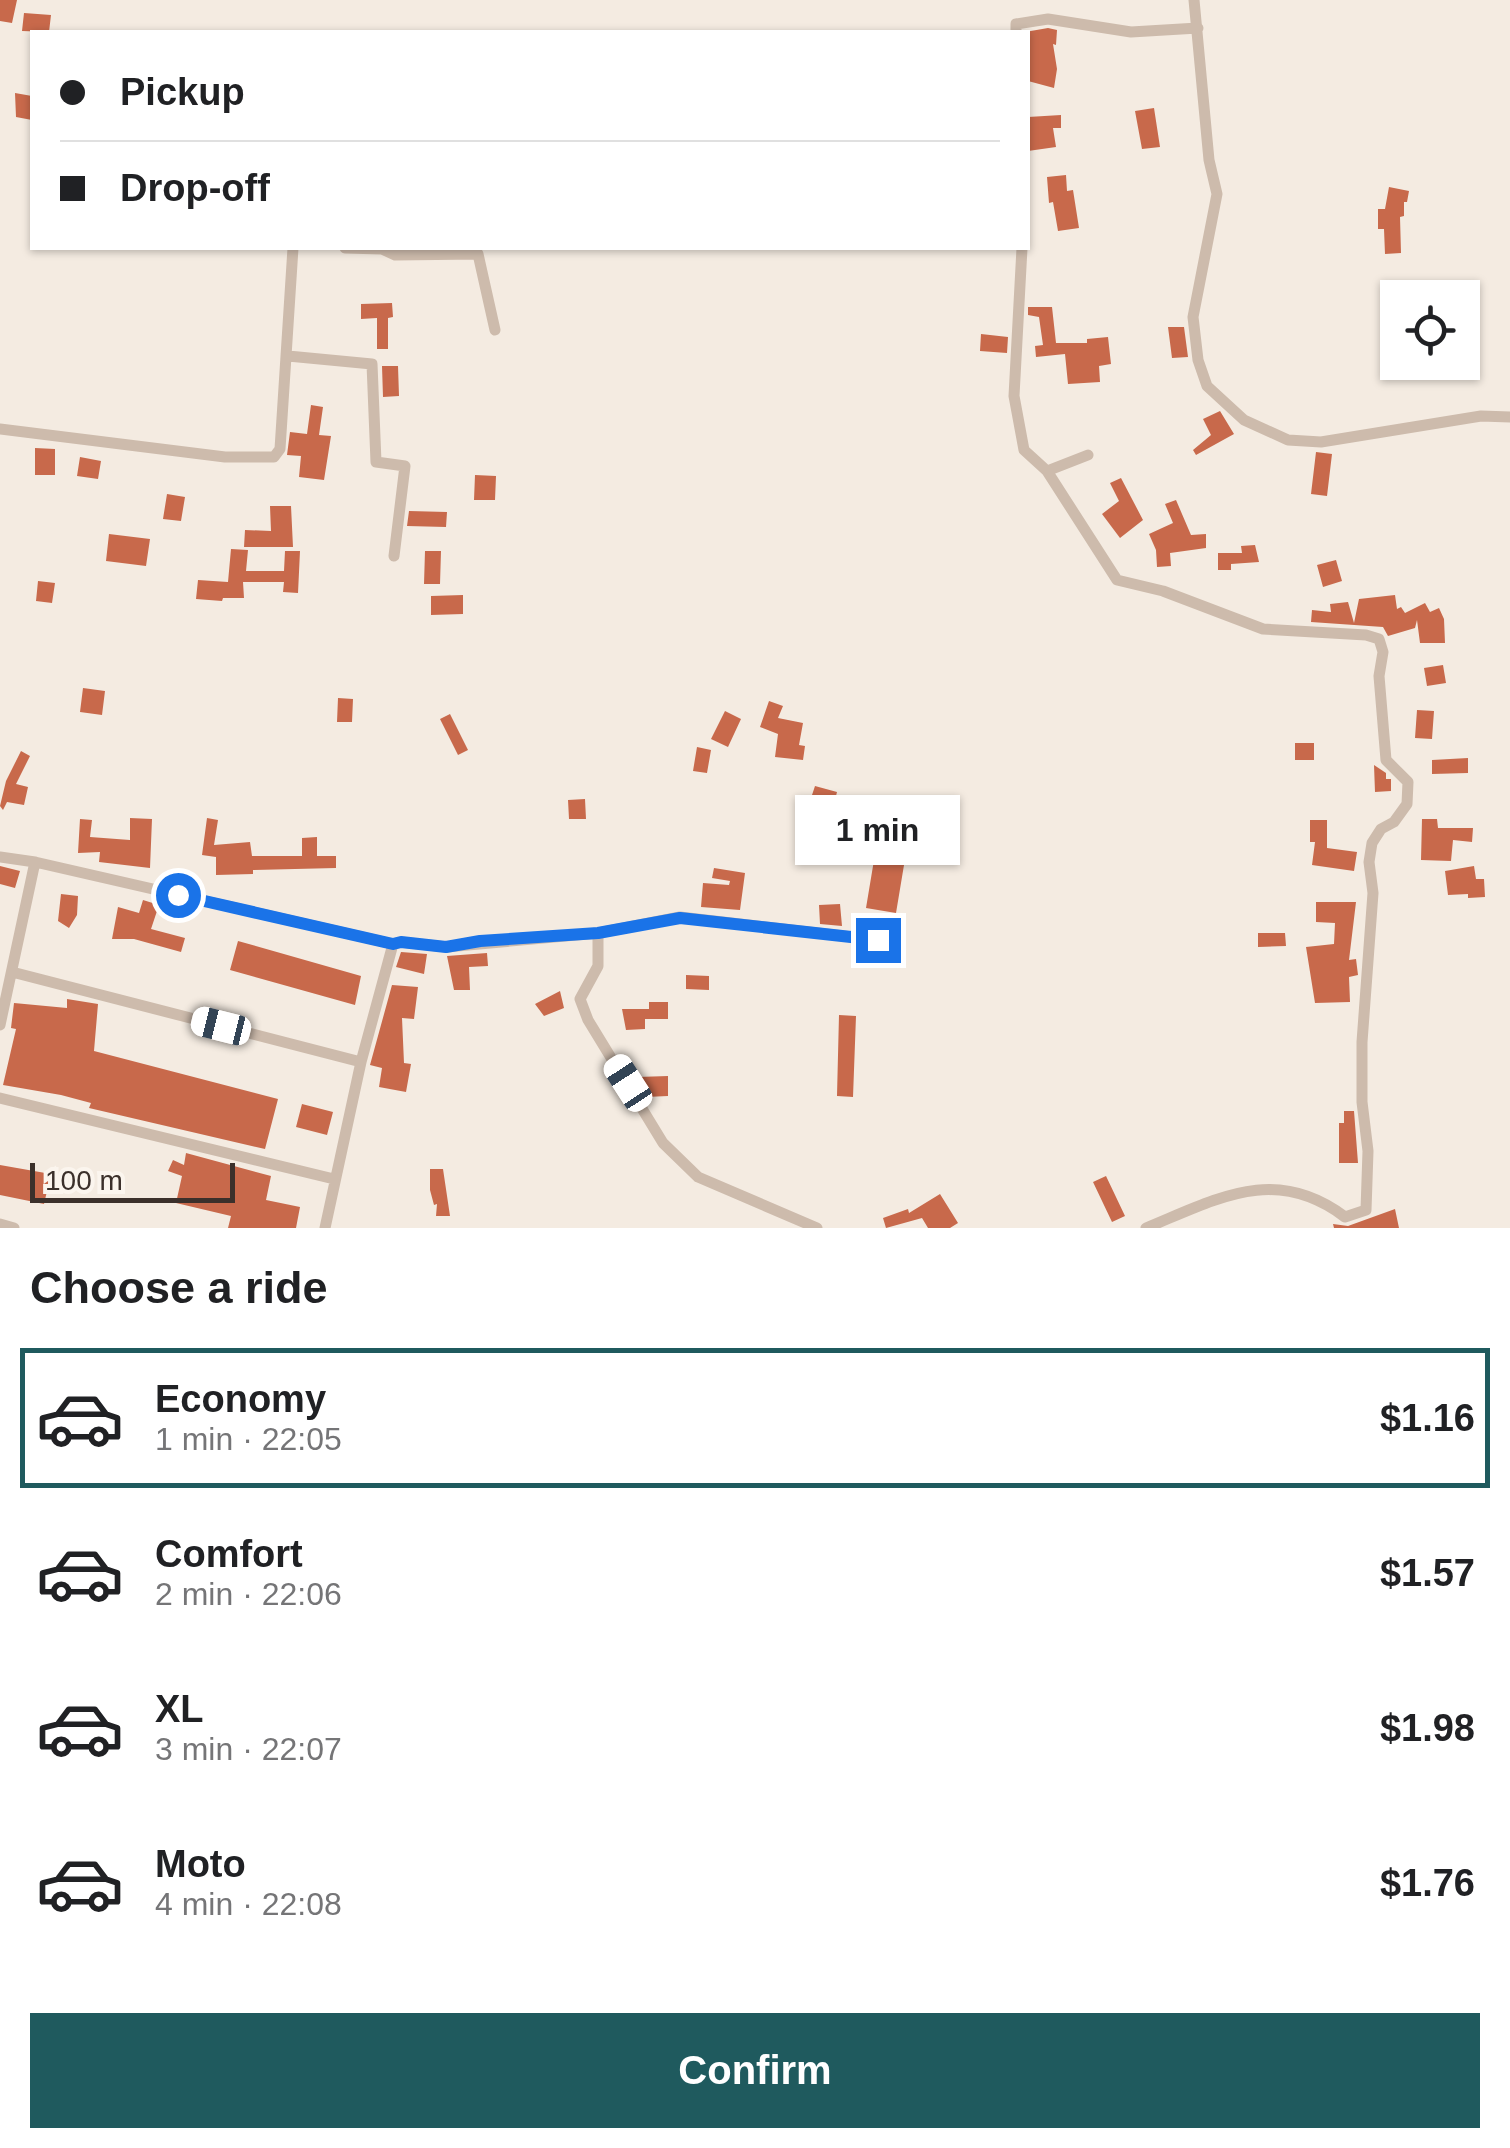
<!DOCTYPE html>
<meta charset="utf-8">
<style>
body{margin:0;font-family:Helvetica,sans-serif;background:#f2f2f2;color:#202124;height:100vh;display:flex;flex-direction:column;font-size:38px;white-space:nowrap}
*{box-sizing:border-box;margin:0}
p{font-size:32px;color:#757577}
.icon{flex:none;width:55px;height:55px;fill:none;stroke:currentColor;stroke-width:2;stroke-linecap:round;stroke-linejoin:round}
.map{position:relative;height:1228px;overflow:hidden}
.drawer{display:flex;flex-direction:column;background:#fff;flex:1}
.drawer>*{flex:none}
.guide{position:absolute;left:30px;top:30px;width:1000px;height:220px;border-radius:0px;box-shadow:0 2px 8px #0004;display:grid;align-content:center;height:220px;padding:0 30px;background:#fff}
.tools{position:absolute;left:1380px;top:280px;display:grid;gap:20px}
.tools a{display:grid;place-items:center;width:100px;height:100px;border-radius:0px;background:#fff;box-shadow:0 2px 8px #0004;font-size:50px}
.scale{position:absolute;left:30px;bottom:25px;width:205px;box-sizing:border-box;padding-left:10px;border:5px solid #3b302b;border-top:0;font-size:28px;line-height:35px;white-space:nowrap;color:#3b302b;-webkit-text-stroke:8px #fbf5ee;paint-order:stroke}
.end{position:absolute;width:45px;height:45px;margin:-22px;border:12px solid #1a73e8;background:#fff;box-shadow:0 0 0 5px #fff}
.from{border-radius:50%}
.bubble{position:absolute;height:70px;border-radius:0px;background:#fff;box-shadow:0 2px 8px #0004;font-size:32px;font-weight:700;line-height:70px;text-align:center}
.car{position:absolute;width:30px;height:60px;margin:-30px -15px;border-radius:12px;box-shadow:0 0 8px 2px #0007;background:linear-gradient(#fff 24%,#345 0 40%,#fff 0 76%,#345 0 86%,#fff 0)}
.guide b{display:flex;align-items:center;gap:35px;height:95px;font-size:38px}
.guide b+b{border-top:2px solid #e0e0e0}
.guide i{width:25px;height:25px;background:#202124}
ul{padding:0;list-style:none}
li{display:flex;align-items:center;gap:30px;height:140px;margin:0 20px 15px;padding:0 10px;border:5px solid transparent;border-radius:0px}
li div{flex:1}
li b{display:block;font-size:38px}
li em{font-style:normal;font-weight:700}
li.on{border-color:#1f5a5e}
li>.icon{width:90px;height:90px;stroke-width:1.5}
h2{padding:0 30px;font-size:45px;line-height:120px}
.primary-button{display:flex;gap:20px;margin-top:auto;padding:20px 30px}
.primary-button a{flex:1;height:115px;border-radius:0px;background:#1f5a5e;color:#fff;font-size:40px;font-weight:700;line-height:115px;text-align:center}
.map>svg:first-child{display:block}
.building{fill:#c8694b}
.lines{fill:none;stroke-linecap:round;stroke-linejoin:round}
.street{stroke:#cdbbac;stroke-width:11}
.route{stroke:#1a73e8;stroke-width:12}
</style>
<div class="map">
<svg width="1510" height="1228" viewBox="0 0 1510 1228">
<rect width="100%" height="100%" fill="#f4ebe1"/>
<path class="building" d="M0 0H17L12 23 0 21Z
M24 13 51 15 49 32 22 31Z
M1048 28 1057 30 1056 45 1053 44 1057 69 1054 88 1028 81 1025 32Z
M15 93 32 96V120L16 117Z
M1154 108 1160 147 1142 149 1135 111Z
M1061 115V128H1053L1056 147 1028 151V117Z
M1066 175 1067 191 1073 190 1079 228 1058 231 1053 202 1049 203 1047 177Z
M1389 187 1409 191 1407 202H1404V216L1400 217 1401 253 1385 254 1384 229H1378V209H1385Z
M392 303 393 317 388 318V349H377V318L361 319V304Z
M1028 307H1052L1056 343H1087V339L1108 337 1111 364 1099 366 1100 382 1068 384 1065 354 1036 357 1035 346 1043 345 1039 317 1028 315Z
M1168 327H1184L1188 357 1172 358Z
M981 334 1008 337 1007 353 980 351Z
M382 366H398L399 396 383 397Z
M311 405 323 407 319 435 331 436 324 480 299 477 301 456 287 455 290 432 307 434Z
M1220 411 1234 434 1196 455 1193 450 1211 435 1203 419Z
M35 448 55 449V475H35Z
M1316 452 1332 454 1327 496 1311 494Z
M80 457 101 461 98 479 77 476Z
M475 475 496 476 495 500H474Z
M1121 478 1143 520 1120 538 1102 514 1119 501 1110 483Z
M167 494 185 497 181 521 163 519Z
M1176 500 1191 535 1206 534V548L1170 553 1171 566 1157 567 1156 550 1149 534 1173 523 1165 504Z
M270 506H291L293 547H244L245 530 271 531Z
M409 511 447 512 446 527 407 526Z
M109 534 150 539 146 566 106 561Z
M1255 545 1259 562 1231 564V570H1218V553H1242L1241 546Z
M231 549 248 550 246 571H284L285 551H300L298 593 283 592 284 582H243L244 598H223L222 601 196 599 198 580 228 582Z
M425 551H441L440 584H424Z
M1336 560 1342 581 1323 587 1317 565Z
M38 581 55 583 52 603 36 601Z
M463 595V614L431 615V596Z
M1395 595 1397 609 1401 607 1405 613 1425 603 1430 612 1439 608 1444 619 1445 643H1420L1417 620 1415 628 1388 636 1383 627 1311 622 1312 610 1331 612 1330 604 1348 602 1354 623 1359 599Z
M1443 665 1446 683 1427 686 1424 668Z
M83 688 105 691 102 715 80 712Z
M338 698 353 699 352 722H337Z
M769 701 783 706 778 718 803 723 799 745 805 746 803 760 775 757 778 734 760 727Z
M1417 710 1434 711 1432 739 1415 738Z
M725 711 741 719 728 747 711 739Z
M450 714 468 750 458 755 440 719Z
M1295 743H1314V760H1295Z
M697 747 711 750 707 773 693 771Z
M21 751 30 756 16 784 28 787 24 805 7 802 3 810 0 806 6 781Z
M1468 758V773L1432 774V760Z
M1374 765 1386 773V779H1391V791L1375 792Z
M815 786 837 792 833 808 810 801Z
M585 799 586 819H569L568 800Z
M880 806 908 811 906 823 878 819Z
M130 818 152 819 150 868 99 862 100 852 78 853 80 819 92 820 90 837 130 840Z
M207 818 218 820 214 845 250 842 252 856H302V838L317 837V856H336V868L253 870V874L216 875V857L202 855Z
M1422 819H1437L1438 828H1473L1472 842 1453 840 1451 861 1421 860Z
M1310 820H1327V848L1357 852 1354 871 1312 865 1315 842H1310Z
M877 842 907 847 896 913 866 908Z
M0 866 20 871 15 888 0 884Z
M1474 866 1476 879H1484L1485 897 1468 898V894L1448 895 1445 871Z
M714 868 745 873 740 910 701 907 703 883 729 885 730 881 712 878Z
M61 894 78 896 77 915 69 928 58 921Z
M143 900 159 905 151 929 185 938 181 952 134 939H112L118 907 139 913Z
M1316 902H1356L1349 960 1356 959 1358 975 1349 977 1350 1002 1315 1003 1306 947 1334 944 1335 923 1316 922Z
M840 904 842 926 820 924 819 905Z
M1258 933H1285L1286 946 1258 947Z
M238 941 361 976 355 1005 230 970Z
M401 952 427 954 424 974 396 967Z
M487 953 488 966 469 967 470 990H454L447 956Z
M686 975 709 976V990L686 989Z
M392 985 418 987 414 1019 402 1018 404 1063 411 1064 406 1092 379 1087 382 1068 370 1065Z
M560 991 564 1008 544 1016 535 1004Z
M67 999 98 1004 94 1051 278 1099 265 1149 89 1108 91 1103 61 1095 3 1085 16 1029 11 1028 14 1003 67 1008Z
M649 1002H668V1019H645V1029L626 1030 622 1009H649Z
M839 1015 856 1016 853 1097 837 1096Z
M668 1076V1096L646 1097 638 1084V1077Z
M302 1104 333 1112 327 1135 296 1127Z
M1344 1111H1354L1358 1163H1339V1123H1344Z
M186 1153 271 1176 266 1200 300 1207 296 1228H228L231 1216 176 1203 182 1176 168 1171 173 1160 184 1165Z
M0 1165 51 1174 44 1204 0 1195Z
M430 1169H443L450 1216H436L437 1204 434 1205 430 1190Z
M1106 1176 1125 1216 1112 1222 1093 1182Z
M940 1194 958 1223 950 1228H928L922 1218 886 1228 883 1218 908 1209 909 1213Z
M1395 1209 1399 1228H1334L1333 1224 1348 1226Z"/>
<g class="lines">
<path class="street" d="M1194 0 1209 160 1217 194 1193 317 1198 360 1207 386 1244 420 1288 440 1321 442 1481 416 1510 417
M1016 32V24L1048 19 1131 32 1198 28
M345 248 382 249 395 255 478 254 495 330
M1022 248 1014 396 1024 450 1047 471
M288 356 372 364 376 462 405 466 394 556
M0 429 225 457H274L280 449 293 248
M1088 455 1047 471 1117 580 1163 591 1263 629 1366 635 1379 639 1383 652 1379 676 1386 760 1408 782 1407 804 1394 822 1381 829 1372 843 1369 862 1373 893 1362 1042V1102L1368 1151 1366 1210 1345 1217C1275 1164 1217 1199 1146 1228
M0 857 35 862 393 944 361 1062 325 1228
M598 933V966L580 999 588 1020 663 1143 698 1177 817 1228
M393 944 401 942 446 947 598 933 680 917 878 940
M12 972 361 1062
M0 1025 35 862
M0 1098 334 1179
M0 1224 14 1228"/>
</g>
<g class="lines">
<path class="route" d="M178 895 393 944 401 942 446 947 480 941 598 933 680 918 878 940"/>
</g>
</svg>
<div class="tools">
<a><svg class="icon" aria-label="locate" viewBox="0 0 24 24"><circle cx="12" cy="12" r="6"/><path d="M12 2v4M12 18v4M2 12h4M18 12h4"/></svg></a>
</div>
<div class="scale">100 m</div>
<i class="end from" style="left:178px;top:895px"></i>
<i class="end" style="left:878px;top:940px"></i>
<div class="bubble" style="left:795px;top:795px;width:165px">1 min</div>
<i class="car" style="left:221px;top:1026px;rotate:284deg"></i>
<i class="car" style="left:628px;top:1083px;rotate:327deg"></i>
<div class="guide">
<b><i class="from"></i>Pickup</b>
<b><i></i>Drop-off</b>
</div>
</div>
<section class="drawer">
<h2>Choose a ride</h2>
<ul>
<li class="on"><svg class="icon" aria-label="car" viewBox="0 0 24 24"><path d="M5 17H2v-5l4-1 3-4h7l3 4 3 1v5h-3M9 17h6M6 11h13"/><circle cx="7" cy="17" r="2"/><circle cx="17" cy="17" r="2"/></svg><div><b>Economy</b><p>1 min · 22:05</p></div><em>$1.16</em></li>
<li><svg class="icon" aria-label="car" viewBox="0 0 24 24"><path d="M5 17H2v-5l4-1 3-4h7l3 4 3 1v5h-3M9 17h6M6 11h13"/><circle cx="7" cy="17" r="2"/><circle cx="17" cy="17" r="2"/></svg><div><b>Comfort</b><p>2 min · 22:06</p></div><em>$1.57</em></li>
<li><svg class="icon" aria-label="car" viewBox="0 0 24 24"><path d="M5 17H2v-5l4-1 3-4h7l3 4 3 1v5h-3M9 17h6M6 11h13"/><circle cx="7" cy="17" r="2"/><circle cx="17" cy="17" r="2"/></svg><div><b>XL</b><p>3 min · 22:07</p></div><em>$1.98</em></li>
<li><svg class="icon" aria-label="car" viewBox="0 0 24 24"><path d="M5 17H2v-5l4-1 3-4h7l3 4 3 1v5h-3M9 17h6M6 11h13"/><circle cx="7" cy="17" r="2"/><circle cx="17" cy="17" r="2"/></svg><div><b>Moto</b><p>4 min · 22:08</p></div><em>$1.76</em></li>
</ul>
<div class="primary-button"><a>Confirm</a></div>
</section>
